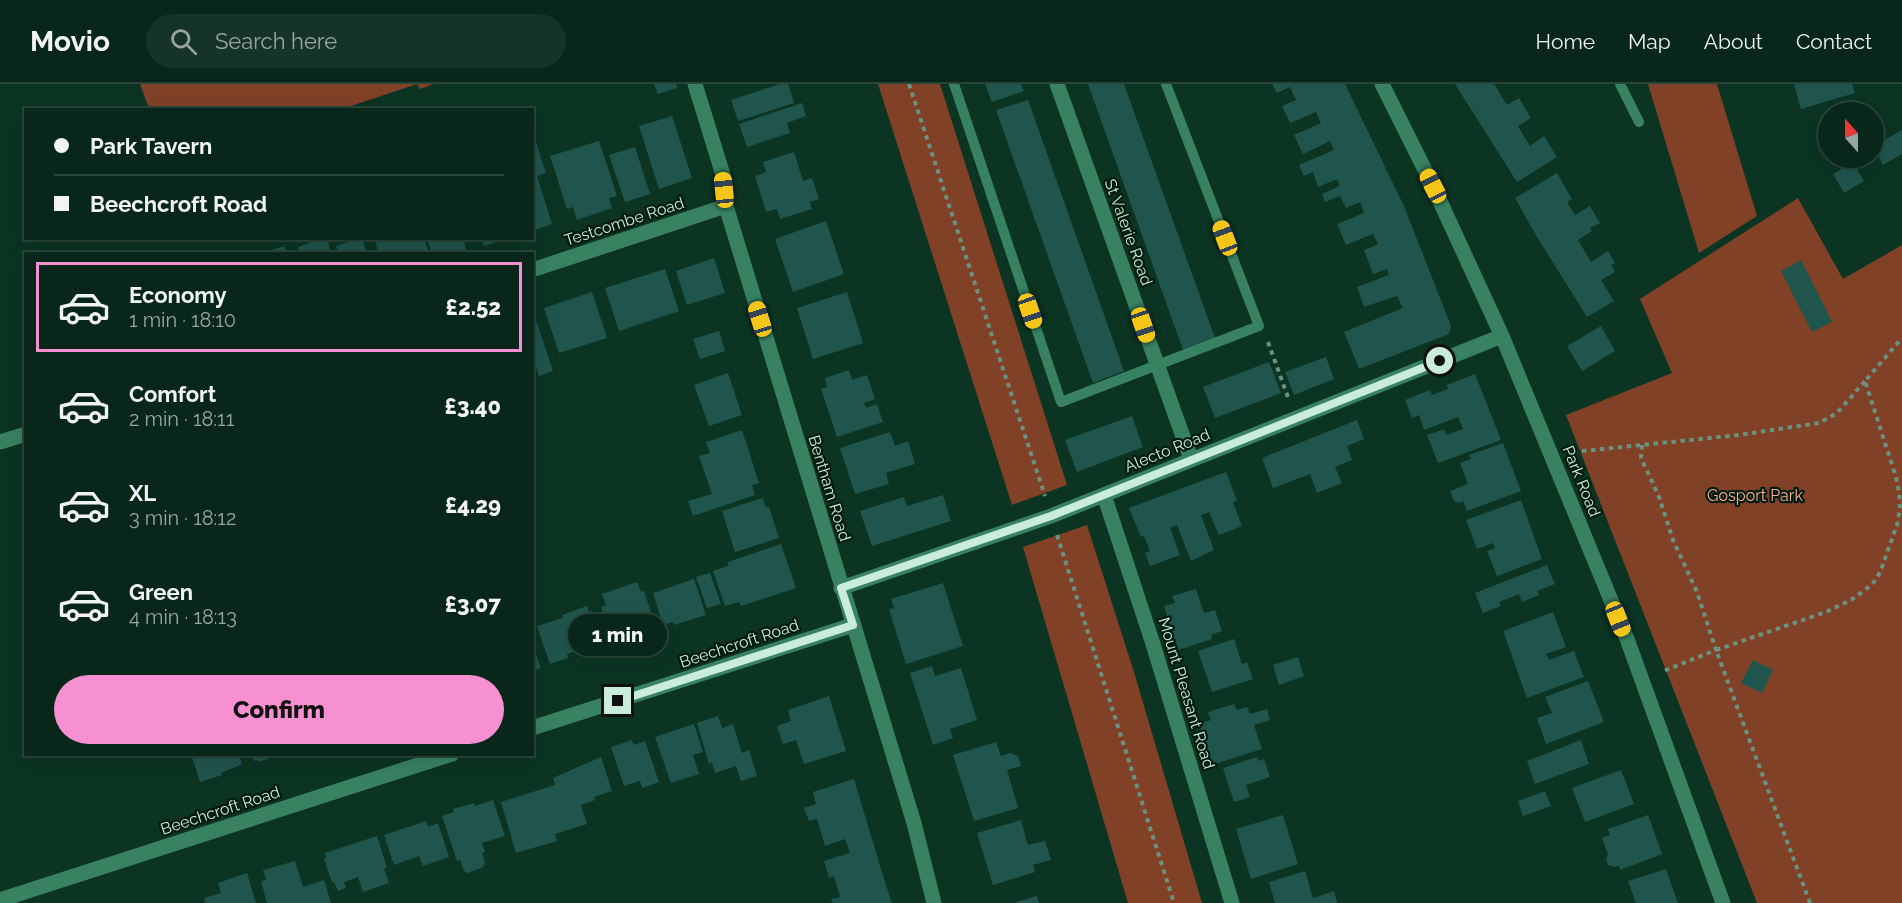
<!DOCTYPE html>
<meta charset="utf-8">
<style>
body{margin:0;font-family:Raleway,sans-serif;background:#163327;color:#f1f3f6;height:100vh;display:flex;flex-direction:column;font-size:22px;white-space:nowrap}
*{box-sizing:border-box;margin:0}
p{font-size:20px;color:#98a5a2}
.icon{flex:none;width:33px;height:33px;fill:none;stroke:currentColor;stroke-width:2;stroke-linecap:round;stroke-linejoin:round}
.map{position:relative;flex:1;overflow:hidden}
.panel{position:absolute;left:24px;top:168px;width:510px;height:504px;display:flex;flex-direction:column;background:#08271a;border-radius:0px;box-shadow:0 6px 24px #0002,0 0 0 2px #294439}
.panel>*{flex:none}
.hud{position:absolute;left:24px;top:24px;width:510px;height:132px;border-radius:0px;box-shadow:0 6px 24px #0002,0 0 0 2px #294439;display:grid;align-content:center;height:132px;padding:0 30px;background:#08271a}
.needle{width:39px;rotate:339deg}
.controls{position:absolute;left:1818px;top:18px;display:grid;gap:12px}
.controls a{display:grid;place-items:center;width:66px;height:66px;border-radius:50%;background:#08271a;box-shadow:0 6px 24px #0002,0 0 0 2px #294439;font-size:30px}
.end{position:absolute;width:27px;height:27px;margin:-14px;border:8px solid #c9edda;background:#111;box-shadow:0 0 0 3px #111}
.from{border-radius:50%}
.bubble{position:absolute;height:42px;border-radius:21px;background:#08271a;box-shadow:0 6px 24px #0002,0 0 0 2px #294439;font-size:20px;font-weight:800;line-height:42px;text-align:center}
.car{position:absolute;width:18px;height:36px;margin:-18px -9px;border-radius:8px;box-shadow:0 0 4px 2px #0007;background:linear-gradient(#f5c518 24%,#345 0 40%,#f5c518 0 76%,#345 0 86%,#f5c518 0)}
.hud b{display:flex;align-items:center;gap:21px;height:57px;font-size:22px}
.hud b+b{border-top:2px solid #294439}
.hud i{width:15px;height:15px;background:#f1f3f6}
ul{padding:10px 0 0;list-style:none}
li{display:flex;align-items:center;gap:18px;height:90px;margin:0 12px 9px;padding:0 18px;border:3px solid transparent;border-radius:0px}
li div{flex:1}
li b{display:block;font-size:22px}
li em{font-style:normal;font-weight:800}
li.selected{border-color:#f690d0}
li>.icon{width:54px;height:54px;stroke-width:1.5}
.cta{display:flex;gap:12px;margin-top:auto;padding:12px 30px}
.cta a{flex:1;height:69px;border-radius:36px;background:#f690d0;color:#111;font-size:24px;font-weight:800;line-height:69px;text-align:center}
header{display:flex;align-items:center;gap:36px;box-sizing:border-box;height:84px;padding:0 30px;background:#08271a;border-bottom:2px solid #294439}
header strong{font-size:28px}
nav{display:flex;gap:33px;margin-inline-start:auto;font-size:21px}
.search{width:420px;height:54px;background:#163327;display:flex;align-items:center;gap:15px;box-sizing:border-box;padding:0 21px;border-radius:33px;color:#98a5a2;font-size:22px}
.map>svg:first-child{display:block}
.green{fill:#804127}
.building{fill:#20554d}
.lines{fill:none;stroke-linecap:round;stroke-linejoin:round}
.path{stroke:#6b917f;stroke-width:4;stroke-dasharray:4.5 4.5;stroke-linecap:butt}
.service{stroke:#388262;stroke-width:10}
.minor{stroke:#388262;stroke-width:15}
.route{stroke:#c9edda;stroke-width:8}
.labels{text-anchor:middle;stroke-width:4.5;stroke-linejoin:round;paint-order:stroke}
.street-label{font-size:16px;fill:#c9edda;stroke:#001a0e}
.park-label{font-size:16px;fill:#feae8e;stroke:#001a0e}
</style>
<header>
<strong>Movio</strong>
<div class="search"><svg class="icon" aria-label="search" viewBox="0 0 24 24"><circle cx="10" cy="10" r="6"/><path d="M15 15l6 6"/></svg>Search here</div>
<nav><a>Home</a><a>Map</a><a>About</a><a>Contact</a></nav>
</header>
<div class="map">
<svg width="1902" height="819" viewBox="0 0 1902 819">
<rect width="100%" height="100%" fill="#0b3423"/>
<path class="green" d="M140 0H434L420 5 417 0 342 25H149Z
M878 0H940L1067 401 1012 421Z
M1648 0H1717L1757 132 1699 169Z
M1798 114 1843 195 1902 161V819H1757L1566 331 1672 289 1640 215Z
M1087 441 1134 588 1202 819H1128L1023 463Z"/>
<path class="building" d="M654 0H676L677 4 658 10Z
M780 0H788L794 19 738 37 731 16Z
M985 0H1021L1024 7 992 18Z
M1088 0H1124L1215 254 1183 266Z
M1272 0H1345L1404 122 1451 242 1449 250 1359 285 1344 248 1403 224 1397 212 1364 223 1357 203 1389 191 1387 185 1373 190 1364 166 1378 160 1373 150 1346 161 1337 140 1364 129 1360 118 1346 124 1340 112 1325 118 1322 110 1340 102 1337 95 1318 103 1313 88 1304 92 1299 81 1334 66 1330 57 1303 70 1294 51 1321 39 1316 28 1290 39 1282 22 1296 16 1290 3 1277 9Z
M1455 0H1494L1507 21 1519 14 1531 34 1518 42 1530 62 1544 52 1557 73 1517 98Z
M1794 0H1852L1855 9 1801 25Z
M1028 16 1124 287 1093 299 996 26Z
M802 19 806 32 787 39 790 49 747 63 739 40Z
M672 32 692 94 659 105 639 42Z
M1902 46V70L1883 81 1874 62Z
M533 49 546 89 537 92 552 140 532 147Z
M599 57 617 112 609 114 612 124 577 136 573 123 567 125 550 72Z
M635 63 650 110 625 118 609 71Z
M794 68 803 97 812 94 819 115 810 118 812 125 780 135 777 125 766 128 755 92 766 88 763 78Z
M1853 78 1864 97 1844 109 1833 90Z
M1557 89 1572 115 1567 118 1575 131 1590 122 1600 139 1590 144 1592 147 1578 156 1591 178 1608 167 1615 179 1611 181 1615 188 1601 196 1614 217 1587 233 1537 153 1515 114Z
M826 137 844 190 793 208 775 155Z
M323 154H327L331 170H300L298 163Z
M360 154H362L367 170H339L336 162Z
M374 154H424L429 170H379Z
M427 154H463L467 170H432Z
M481 154H506V155L484 162Z
M284 162 287 170H262V169Z
M714 174 725 209 687 221 676 187Z
M1801 176 1832 238 1812 248 1781 187Z
M665 185 679 227 619 247 605 204Z
M592 208 607 254 559 269 544 224Z
M847 208 863 259 813 275 797 224Z
M537 239 553 287 539 292 532 271V241Z
M1601 242 1615 267 1582 287 1567 262Z
M719 247 725 267 700 275 693 255Z
M1326 273 1334 295 1294 311 1285 288Z
M1269 278 1281 309 1215 334 1203 303Z
M849 286 852 296 867 291 875 315 864 319 866 324 877 320 883 338 837 353 821 305 827 303 825 294Z
M728 289 742 331 709 342 694 301Z
M1475 290 1501 356 1438 379 1427 351 1444 345 1447 351 1463 345 1458 333 1424 346 1419 331 1412 334 1405 316 1430 306 1432 311 1448 305 1447 301Z
M1132 332 1143 363 1077 388 1065 356Z
M1357 336 1364 355 1347 362 1352 376 1335 383 1342 399 1317 409 1310 390 1273 404 1262 374Z
M742 346 759 399 752 401 755 411 693 432 688 417 712 410 699 372 710 369 706 358Z
M890 348 895 362 908 357 915 380 886 389 889 400 855 410 840 364Z
M1503 359 1521 407 1467 427 1463 417 1459 419 1454 417 1450 407 1468 400 1460 379 1471 375 1469 371Z
M1226 388 1237 417 1233 418 1242 442 1219 451 1209 428 1201 431 1214 466 1191 477 1177 441 1170 444 1180 471 1150 482 1145 469 1150 467 1144 452 1141 453 1129 424Z
M943 411 951 437 872 462 860 427 904 413 907 422Z
M763 414 766 423H769L779 454 735 468 722 427Z
M1521 416 1542 475 1497 492 1487 467 1495 464 1493 459 1477 465 1466 436Z
M781 460 796 504 741 522 739 518 725 522 713 487 728 482V478Z
M1547 481 1555 500 1537 507 1539 511 1522 518 1519 510 1499 518 1501 522 1483 529 1475 509Z
M710 489 721 520 707 524 696 493Z
M694 495 706 531 674 541 673 538 663 541 653 509Z
M637 498 641 508 644 507 657 546 632 555 631 551 612 557 601 523 606 521 602 510Z
M943 499 963 562 906 580 889 525 894 524 891 515Z
M1196 505 1204 529 1215 526 1222 547 1211 551 1212 555 1178 566 1164 522 1175 519 1172 512Z
M587 522 589 528 592 527 598 546 591 548 596 560 567 570 568 574 550 580 537 542 563 534 562 531Z
M1553 528 1566 563 1546 570 1549 576 1574 567 1584 593 1527 614 1503 547Z
M1234 555 1242 580 1247 578 1253 595 1212 608 1198 567Z
M532 559 541 584 532 586Z
M1298 573 1304 592 1279 601 1273 581Z
M1753 576 1773 586 1762 609 1741 599Z
M932 582 935 592 961 584 977 636 950 645 953 654 933 661 910 589Z
M1588 597 1604 638 1546 660 1537 634 1552 629 1545 613Z
M829 612 846 667 804 680 796 656 783 660 777 642 791 637 788 626Z
M1234 620 1237 626 1247 623 1250 630 1267 625 1270 636 1254 641 1262 665 1212 681 1199 640 1211 636 1208 628Z
M718 632 722 644 733 640 742 669 749 666 757 692 741 697 736 682 715 689 712 679 709 680 697 639Z
M694 640 703 668 693 671 699 690 671 699 655 653Z
M632 656 634 661 645 657 659 698 642 704 640 697 624 702 611 663Z
M1581 656 1589 680 1535 700 1527 677Z
M996 658 1001 672 1010 669 1018 672 1021 682 1007 686 1018 724 974 737 953 671Z
M191 670H239L242 680 221 689 222 691 200 698Z
M252 670H269L270 674 259 678 258 676 254 677Z
M601 673 612 707 594 713 595 716 581 721 587 740 555 750 557 757 516 769 501 718 555 701 553 694Z
M1257 673 1258 677 1264 675 1270 693 1246 701 1250 713 1234 718 1223 684Z
M1621 686 1634 720 1585 738 1572 704Z
M854 695 885 798 892 819H833L831 815 840 813 834 792 829 794 824 777 850 769 845 755 825 762 817 735 809 737 804 724 816 720 813 708Z
M1545 707 1551 722 1523 732 1518 717Z
M493 716 505 752 482 759 485 768 482 769 485 778 483 783 468 789 464 787 460 776 457 777 442 732 454 728 453 725 474 719 475 722Z
M1283 731 1298 780 1251 795 1236 745Z
M1648 731 1662 770 1620 786 1619 782 1614 783 1608 781 1606 775 1608 770 1602 754 1610 751 1608 745Z
M1021 736 1028 761 1045 757 1051 776 1033 781 1035 788 993 801 977 749Z
M426 737 428 743 438 739 449 773 423 782 419 772 394 781 384 751Z
M377 752 387 784 384 785 389 799 363 808 358 793 344 798 346 804 338 807 334 798H332L324 775 326 774 325 769Z
M295 777 303 803 324 796 331 819H267L261 797 266 796 263 786Z
M1666 785 1678 819H1636L1628 797Z
M1305 787 1313 814 1334 807 1337 819H1275L1269 798Z
M247 789 256 819H205L204 814 221 809 218 799Z
M1037 812 1039 819H1016V818Z"/>
<g class="lines">
<path class="path" d="M909 0 1045 412
M1268 258 1289 316
M1642 361 1641 374 1659 413 1673 456 1697 508 1716 566 1661 588
M1573 368 1739 351 1819 339 1837 329 1865 297
M1057 451 1174 819
M1810 819 1716 566 1826 528 1851 516 1865 506 1876 496 1881 486 1897 441 1900 424 1899 408 1896 393 1865 297 1902 254"/>
<path class="service" d="M954 0 1061 318 1259 242 1166 0
M1620 0 1639 38"/>
<path class="minor" d="M695 0 723 91 726 122 914 739 934 819
M1057 0 1191 375
M1382 0 1433 102 1502 252 1627 555 1723 819
M532 186 726 122
M0 358 26 350
M1104 411 1153 560 1232 819
M841 504 1051 432 1502 252
M532 644 853 541
M0 816 452 670"/>
</g>
<g class="lines">
<path class="route" d="M618 617 853 541 841 504 1051 432 1440 277"/>
</g>
<g class="labels">
<g class="street-label">
<text transform="translate(624 137) rotate(-18)" y="6">Testcombe Road</text>
<text transform="translate(1129 148) rotate(70)" y="6">St Valerie Road</text>
<text transform="translate(1167 366) rotate(-22)" y="6">Alecto Road</text>
<text transform="translate(1582 397) rotate(68)" y="6">Park Road</text>
<text transform="translate(830 404) rotate(73)" y="6">Bentham Road</text>
<text transform="translate(739 559) rotate(-18)" y="6">Beechcroft Road</text>
<text transform="translate(1187 609) rotate(73)" y="6">Mount Pleasant Road</text>
<text transform="translate(220 726) rotate(-18)" y="6">Beechcroft Road</text>
</g>
<g class="park-label">
<text x="1755" y="417">Gosport Park</text>
</g>
</g>
</svg>
<div class="controls">
<a><svg class="needle" viewBox="-14 -14 28 28"><path d="M0-13l5 13h-10z" fill="#e53935"/><path d="M0 13l5-13h-10z" fill="#98a5a2"/></svg></a>
</div>
<i class="end from" style="left:1440px;top:277px"></i>
<i class="end" style="left:618px;top:617px"></i>
<div class="bubble" style="left:568px;top:530px;width:99px">1 min</div>
<i class="car" style="left:1433px;top:102px;rotate:333deg"></i>
<i class="car" style="left:724px;top:106px;rotate:354deg"></i>
<i class="car" style="left:1225px;top:154px;rotate:339deg"></i>
<i class="car" style="left:1030px;top:227px;rotate:161deg"></i>
<i class="car" style="left:760px;top:235px;rotate:343deg"></i>
<i class="car" style="left:1143px;top:241px;rotate:161deg"></i>
<i class="car" style="left:1618px;top:535px;rotate:158deg"></i>
<div class="hud">
<b><i class="from"></i>Park Tavern</b>
<b><i></i>Beechcroft Road</b>
</div>
<section class="panel">
<ul>
<li class="selected"><svg class="icon" aria-label="car" viewBox="0 0 24 24"><path d="M5 17H2v-5l4-1 3-4h7l3 4 3 1v5h-3M9 17h6M6 11h13"/><circle cx="7" cy="17" r="2"/><circle cx="17" cy="17" r="2"/></svg><div><b>Economy</b><p>1 min · 18:10</p></div><em>£2.52</em></li>
<li><svg class="icon" aria-label="car" viewBox="0 0 24 24"><path d="M5 17H2v-5l4-1 3-4h7l3 4 3 1v5h-3M9 17h6M6 11h13"/><circle cx="7" cy="17" r="2"/><circle cx="17" cy="17" r="2"/></svg><div><b>Comfort</b><p>2 min · 18:11</p></div><em>£3.40</em></li>
<li><svg class="icon" aria-label="car" viewBox="0 0 24 24"><path d="M5 17H2v-5l4-1 3-4h7l3 4 3 1v5h-3M9 17h6M6 11h13"/><circle cx="7" cy="17" r="2"/><circle cx="17" cy="17" r="2"/></svg><div><b>XL</b><p>3 min · 18:12</p></div><em>£4.29</em></li>
<li><svg class="icon" aria-label="car" viewBox="0 0 24 24"><path d="M5 17H2v-5l4-1 3-4h7l3 4 3 1v5h-3M9 17h6M6 11h13"/><circle cx="7" cy="17" r="2"/><circle cx="17" cy="17" r="2"/></svg><div><b>Green</b><p>4 min · 18:13</p></div><em>£3.07</em></li>
</ul>
<div class="cta"><a>Confirm</a></div>
</section>
</div>
